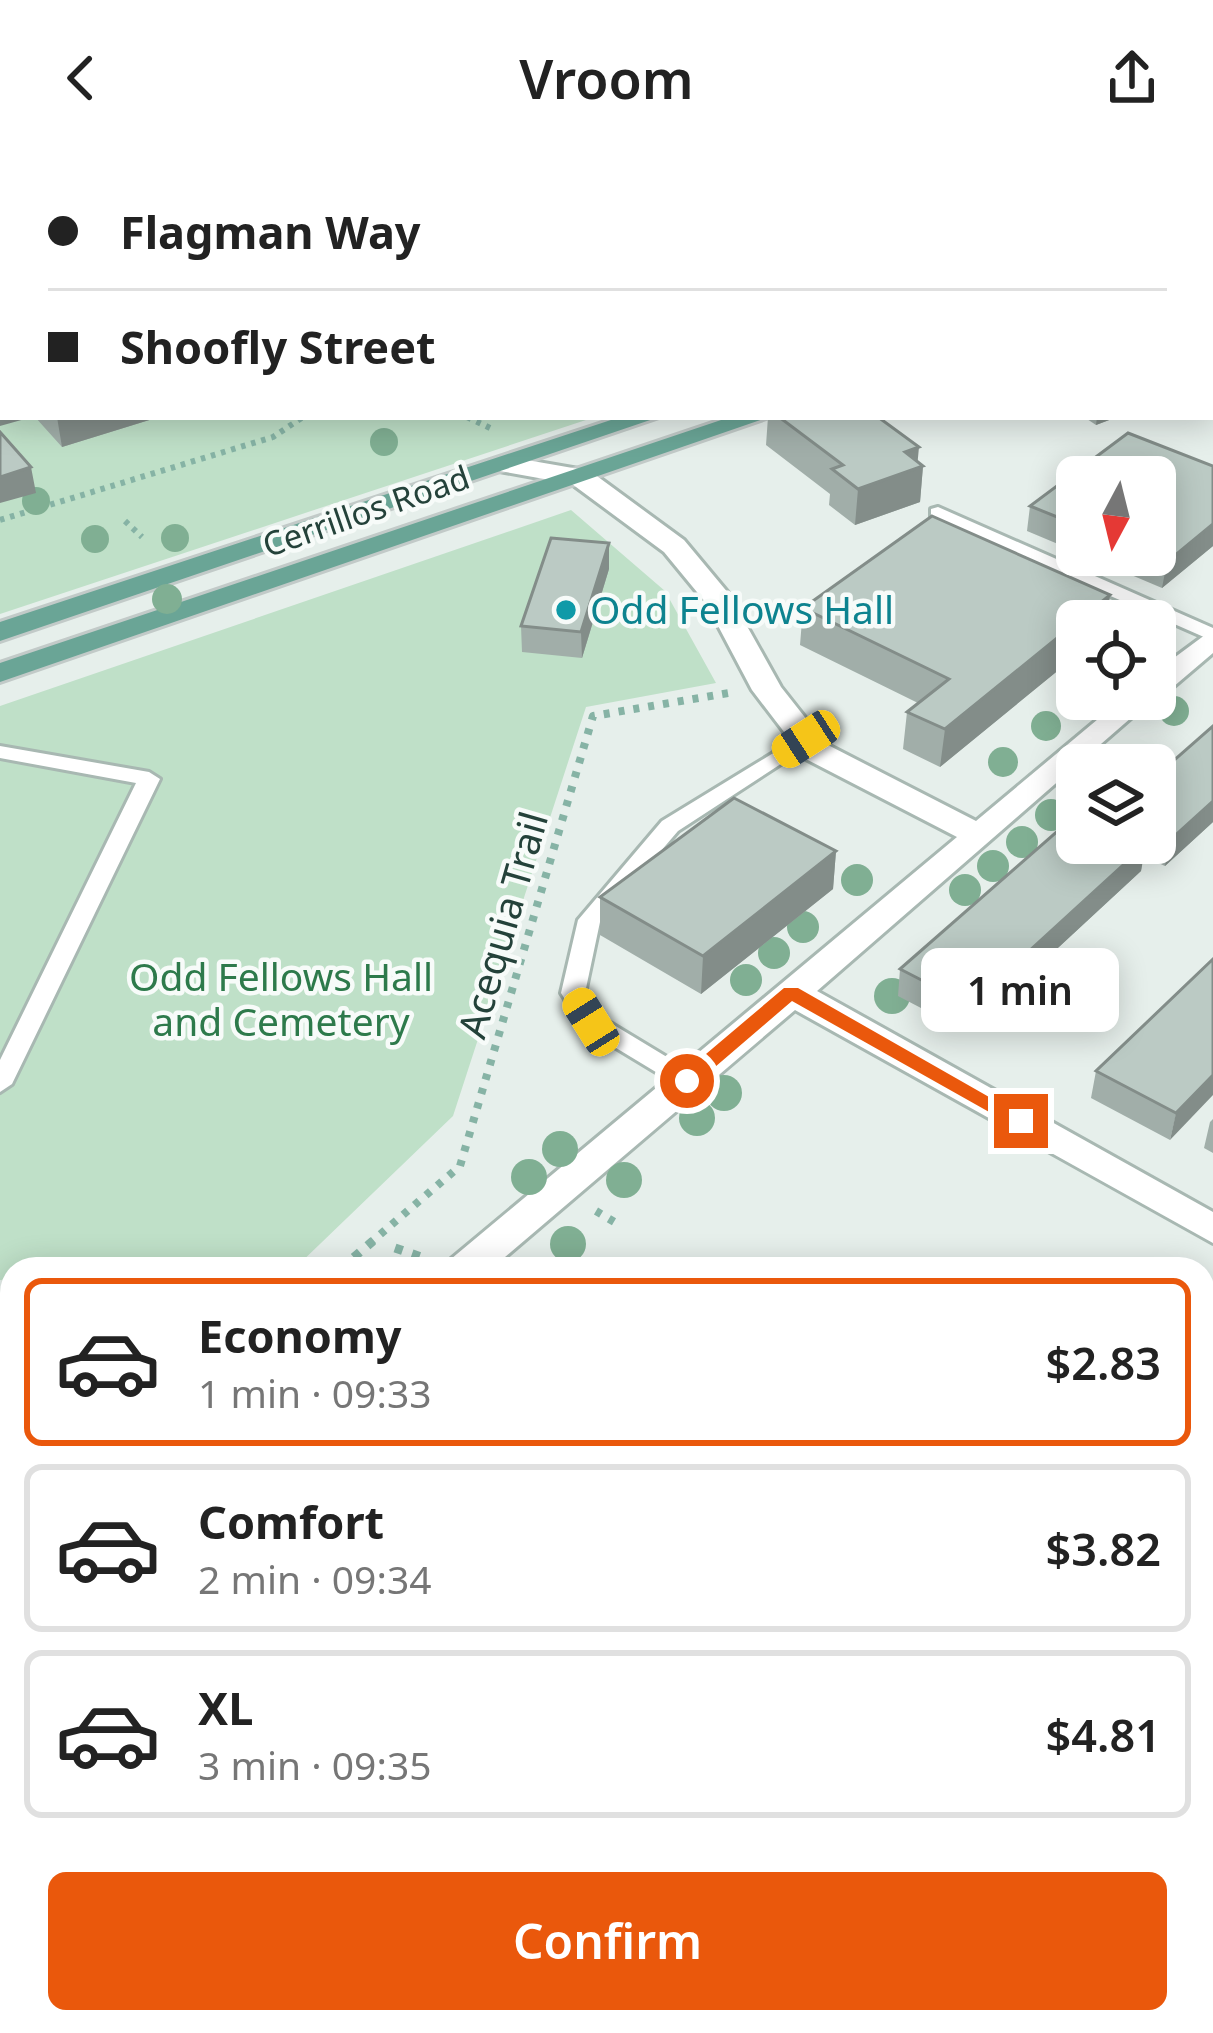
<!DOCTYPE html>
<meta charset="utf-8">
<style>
body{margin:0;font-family:"Noto Sans",sans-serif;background:#f2f2f2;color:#222;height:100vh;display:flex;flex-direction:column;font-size:45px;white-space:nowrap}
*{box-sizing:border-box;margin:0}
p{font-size:39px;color:#767676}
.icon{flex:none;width:66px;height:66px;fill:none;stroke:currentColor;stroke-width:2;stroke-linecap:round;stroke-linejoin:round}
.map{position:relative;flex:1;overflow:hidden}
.drawer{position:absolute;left:0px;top:1101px;width:1215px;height:777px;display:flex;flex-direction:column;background:#fff;border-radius:36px 36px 0 0;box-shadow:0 6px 30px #0003}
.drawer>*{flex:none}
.banner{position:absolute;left:0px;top:0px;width:1215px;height:264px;box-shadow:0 6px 30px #0003;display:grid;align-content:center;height:264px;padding:0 48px;background:#fff}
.needle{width:78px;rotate:187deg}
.tools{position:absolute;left:1056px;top:300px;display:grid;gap:24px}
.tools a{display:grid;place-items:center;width:120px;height:120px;border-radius:18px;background:#fff;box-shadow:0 6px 30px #0003;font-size:60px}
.end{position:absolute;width:54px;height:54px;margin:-27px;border:15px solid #ea580c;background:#fff;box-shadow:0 0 0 6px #fff}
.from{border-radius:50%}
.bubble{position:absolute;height:84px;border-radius:18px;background:#fff;box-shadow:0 6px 30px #0003;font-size:39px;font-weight:600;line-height:84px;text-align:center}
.car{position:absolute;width:36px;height:72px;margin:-36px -18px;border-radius:15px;box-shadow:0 0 9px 3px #0007;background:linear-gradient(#f5c518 24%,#345 0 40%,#f5c518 0 76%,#345 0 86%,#f5c518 0)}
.banner b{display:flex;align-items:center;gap:42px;height:114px;font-size:45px}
.banner b+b{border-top:3px solid #e0e0e0}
.banner i{width:30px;height:30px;background:#222}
ul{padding:21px 0 0;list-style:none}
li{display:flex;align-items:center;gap:36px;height:168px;margin:0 24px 18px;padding:0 24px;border:6px solid #e0e0e0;border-radius:18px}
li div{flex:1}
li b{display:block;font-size:45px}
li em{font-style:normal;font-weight:600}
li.current{border-color:#ea580c}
li>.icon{width:108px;height:108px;stroke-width:1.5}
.button{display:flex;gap:24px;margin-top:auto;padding:24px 48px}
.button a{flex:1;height:138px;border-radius:18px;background:#ea580c;color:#fff;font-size:48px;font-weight:600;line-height:138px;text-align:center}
header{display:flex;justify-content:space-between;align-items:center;height:156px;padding:0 48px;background:#fff;font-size:54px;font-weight:600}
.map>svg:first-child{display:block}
.green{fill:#bfe0c8}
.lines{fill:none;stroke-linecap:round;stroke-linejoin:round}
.service-casing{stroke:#a8b8b2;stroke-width:6}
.minor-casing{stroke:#a8b8b2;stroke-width:6}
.tertiary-casing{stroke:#a8b8b2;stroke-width:6}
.primary-casing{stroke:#c2cac8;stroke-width:6}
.path-far2{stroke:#86b3a5;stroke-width:6;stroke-dasharray:4.5 6;stroke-linecap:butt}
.path-far1{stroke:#86b3a5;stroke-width:8;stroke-dasharray:6 9;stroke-linecap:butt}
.path{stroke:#86b3a5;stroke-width:9;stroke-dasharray:8 10;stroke-linecap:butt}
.service{fill:#fff;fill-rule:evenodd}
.minor{fill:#fff;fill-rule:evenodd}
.tertiary{fill:#fff;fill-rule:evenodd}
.primary{fill:#6aa596;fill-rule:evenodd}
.tree{fill:#80af93}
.wall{fill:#a1aea9}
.shaded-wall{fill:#838d89}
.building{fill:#bbcac4;stroke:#838d89;stroke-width:3}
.route{fill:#ea580c}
.culture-dot{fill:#0f9aa8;stroke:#f7fbf9;stroke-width:4.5}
.labels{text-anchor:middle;stroke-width:9;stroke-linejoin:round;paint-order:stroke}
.far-street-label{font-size:33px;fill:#24423a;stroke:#f7fbf9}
.culture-label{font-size:39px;fill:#0d838f;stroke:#f7fbf9;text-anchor:start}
.street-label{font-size:39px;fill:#24423a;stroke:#f7fbf9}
.park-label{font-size:39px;fill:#2d7a4b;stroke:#f7fbf9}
</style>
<header><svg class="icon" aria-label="back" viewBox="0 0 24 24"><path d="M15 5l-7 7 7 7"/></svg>Vroom<svg class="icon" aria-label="share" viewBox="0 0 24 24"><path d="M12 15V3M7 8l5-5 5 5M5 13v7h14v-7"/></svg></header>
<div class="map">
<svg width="1213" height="1877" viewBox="0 0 1213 1877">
<rect width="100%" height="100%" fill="#e6efeb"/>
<path class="green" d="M0 0H766L3 3V261H595L0 458Z
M571 354 665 435 716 527 586 551 453 960 294 1113H12V1125L0 1124V550Z"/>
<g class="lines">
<defs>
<path id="service" d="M859 0H876L857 3Z
M938 351 1213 472V485L931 361V353Z
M806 577 813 579 816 583 813 587 678 675 600 766 585 837 599 860 695 918 699 924 695 930H679L583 872 561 837 578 764 662 665Z
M0 590 149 616 160 623 12 928 0 936V904L136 627 0 602Z"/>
<path id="minor" d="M504 300 590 315 684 384 729 438 781 531 826 588 976 665 1122 543 1155 541 817 835 1213 1056V1087L795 854 491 1113H446L451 1103 957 681 804 602 752 534 706 447 664 396 572 328 494 314 490 308Z
M1213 473V497L1166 537 1155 540V516Z"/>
<path id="tertiary" d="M608 0H643L645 3H610Z"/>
<path id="primary" d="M1212 62H1213V76H1212Z
M620 261H659L0 485V466Z
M730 261H769L0 526V507Z"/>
</defs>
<use href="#service" class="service-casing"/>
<use href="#minor" class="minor-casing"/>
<use href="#tertiary" class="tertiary-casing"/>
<use href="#primary" class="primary-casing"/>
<path class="path-far2" d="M467 261 490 272
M0 364 273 281 303 261
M125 365 142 381"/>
<path class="path-far1" d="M596 1055 616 1067
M369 1088 460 1010 593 560 729 537"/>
<path class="path" d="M395 1092 427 1103
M340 1113 373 1085
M1203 1525 1213 1528
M0 1531 12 1519
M0 1816 12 1798
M1195 1866 1196 1877"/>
<use href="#service" class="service"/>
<use href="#minor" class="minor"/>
<use href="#tertiary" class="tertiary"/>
<use href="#primary" class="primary"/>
</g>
<g class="tree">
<circle cx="384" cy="286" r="14"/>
<circle cx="36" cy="345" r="14"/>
<circle cx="175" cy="382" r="14"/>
<circle cx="95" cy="383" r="14"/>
<circle cx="167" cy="443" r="15"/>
<circle cx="1174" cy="555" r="15"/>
<circle cx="1046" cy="570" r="15"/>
<circle cx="1003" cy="606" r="15"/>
<circle cx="1051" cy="659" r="16"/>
<circle cx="1022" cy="686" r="16"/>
<circle cx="993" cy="710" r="16"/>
<circle cx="857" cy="724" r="16"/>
<circle cx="965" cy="734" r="16"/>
<circle cx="803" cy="771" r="16"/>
<circle cx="774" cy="797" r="16"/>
<circle cx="746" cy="824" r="16"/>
<circle cx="892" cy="840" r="18"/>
<circle cx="724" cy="937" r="18"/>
<circle cx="697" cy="962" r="18"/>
<circle cx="560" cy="993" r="18"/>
<circle cx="529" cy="1021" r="18"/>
<circle cx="624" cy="1024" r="18"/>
<circle cx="568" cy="1088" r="18"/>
</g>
<path class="wall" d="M3 179V227L0 224V180Z
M35 261H159L62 291Z
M768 261H878L923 310 920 346 855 369 829 349 830 338 766 289Z
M1084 261H1117L1096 269Z
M1128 277 1213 310V390L1162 432 1084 399H1155V321H1077V396L1027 375 1030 350Z
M609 413 582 502 522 496 521 470Z
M1110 439 1106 465H1077V499L940 611 903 593 907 556 918 547 800 489 803 452Z
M1213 570V666L1165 710 1143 700 1141 715 967 876 898 840 900 813 1077 687H1155V621Z
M836 695 833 733 701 838 600 779V741Z
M1213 803 1170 984 1091 942 1096 915Z
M1213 963V997L1204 992 1210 966Z"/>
<path class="shaded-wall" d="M0 0H40L33 3H3V15L0 16Z
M3 255V261H32L0 270V256Z
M57 261H159L62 291Z
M1097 261H1117L1096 269Z
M919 291 917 312 923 310 920 346 855 369 858 333 905 296Z
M31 311 36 337 0 347V321Z
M1213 368V390L1162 432 1167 406Z
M609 387V413L582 502 581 476Z
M1110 439 1106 465H1079Z
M1077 466V499L940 611 945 573Z
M1213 645V666L1165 710 1170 684Z
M1146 688 1141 715 967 876 970 849Z
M836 695 833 733 701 838 703 800Z
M1213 919V939L1170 984 1176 957Z"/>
<path class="building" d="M415 0H452L456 3H419Z
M1095 0H1148L1154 3H1087Z
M1212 97H1213L1212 199Z
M3 179V199L0 195V180Z
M779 261H878L919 291 905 296 923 310 858 333 832 313 843 309Z
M0 276 31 311 0 321Z
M1128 277 1213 310V368L1167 406 1150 399H1155V321H1077V369L1030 350Z
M932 360 1110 439 945 573 907 556 949 523 803 452Z
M551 382 609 387 581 476 521 470Z
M1213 570V645L1170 684 1155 677V621Z
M734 642 836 695 703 800 600 741Z
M1077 658V687L1146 688 970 849 900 813Z
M1213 803V919L1176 957 1096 915Z"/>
<path class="route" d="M784 832H798L1031 965 1014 970 792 845 694 929H680V920Z"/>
<circle class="culture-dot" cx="566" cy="454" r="12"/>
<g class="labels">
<g class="far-street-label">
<text transform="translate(366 355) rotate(-19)" y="12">Cerrillos Road</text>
</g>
<g class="culture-label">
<text x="590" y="468">Odd Fellows Hall</text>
</g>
<g class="street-label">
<text transform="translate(503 769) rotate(-74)" y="14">Acequia Trail</text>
</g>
<g class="park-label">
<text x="281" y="835">Odd Fellows Hall<tspan x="281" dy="45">and Cemetery</tspan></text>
</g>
</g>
</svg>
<div class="tools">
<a><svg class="needle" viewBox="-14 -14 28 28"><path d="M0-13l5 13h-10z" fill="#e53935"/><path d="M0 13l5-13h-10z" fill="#767676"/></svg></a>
<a><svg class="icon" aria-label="locate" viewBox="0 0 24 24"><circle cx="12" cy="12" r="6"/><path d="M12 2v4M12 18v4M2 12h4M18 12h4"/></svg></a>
<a><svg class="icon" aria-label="layers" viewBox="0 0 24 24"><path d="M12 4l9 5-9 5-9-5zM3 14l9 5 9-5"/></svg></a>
</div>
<i class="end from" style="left:687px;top:925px"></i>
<i class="end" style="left:1021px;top:965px"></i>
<div class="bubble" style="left:921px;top:792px;width:198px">1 min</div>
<i class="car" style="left:806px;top:583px;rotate:237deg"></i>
<i class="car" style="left:591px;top:866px;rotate:328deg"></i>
<div class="banner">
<b><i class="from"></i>Flagman Way</b>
<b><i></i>Shoofly Street</b>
</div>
<section class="drawer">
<ul>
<li class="current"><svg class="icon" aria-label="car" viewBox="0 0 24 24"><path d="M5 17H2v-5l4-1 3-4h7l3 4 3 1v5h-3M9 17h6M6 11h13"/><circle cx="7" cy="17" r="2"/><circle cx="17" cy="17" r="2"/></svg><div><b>Economy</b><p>1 min · 09:33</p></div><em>$2.83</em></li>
<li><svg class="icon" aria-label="car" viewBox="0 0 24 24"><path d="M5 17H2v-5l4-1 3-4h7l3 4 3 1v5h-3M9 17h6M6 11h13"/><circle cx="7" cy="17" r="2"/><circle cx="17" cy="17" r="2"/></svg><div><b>Comfort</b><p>2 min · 09:34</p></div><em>$3.82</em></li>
<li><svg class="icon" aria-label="car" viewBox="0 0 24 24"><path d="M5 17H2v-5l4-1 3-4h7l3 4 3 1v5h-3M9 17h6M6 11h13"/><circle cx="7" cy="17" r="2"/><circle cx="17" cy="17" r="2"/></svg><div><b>XL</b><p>3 min · 09:35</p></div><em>$4.81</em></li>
</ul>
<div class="button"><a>Confirm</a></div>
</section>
</div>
